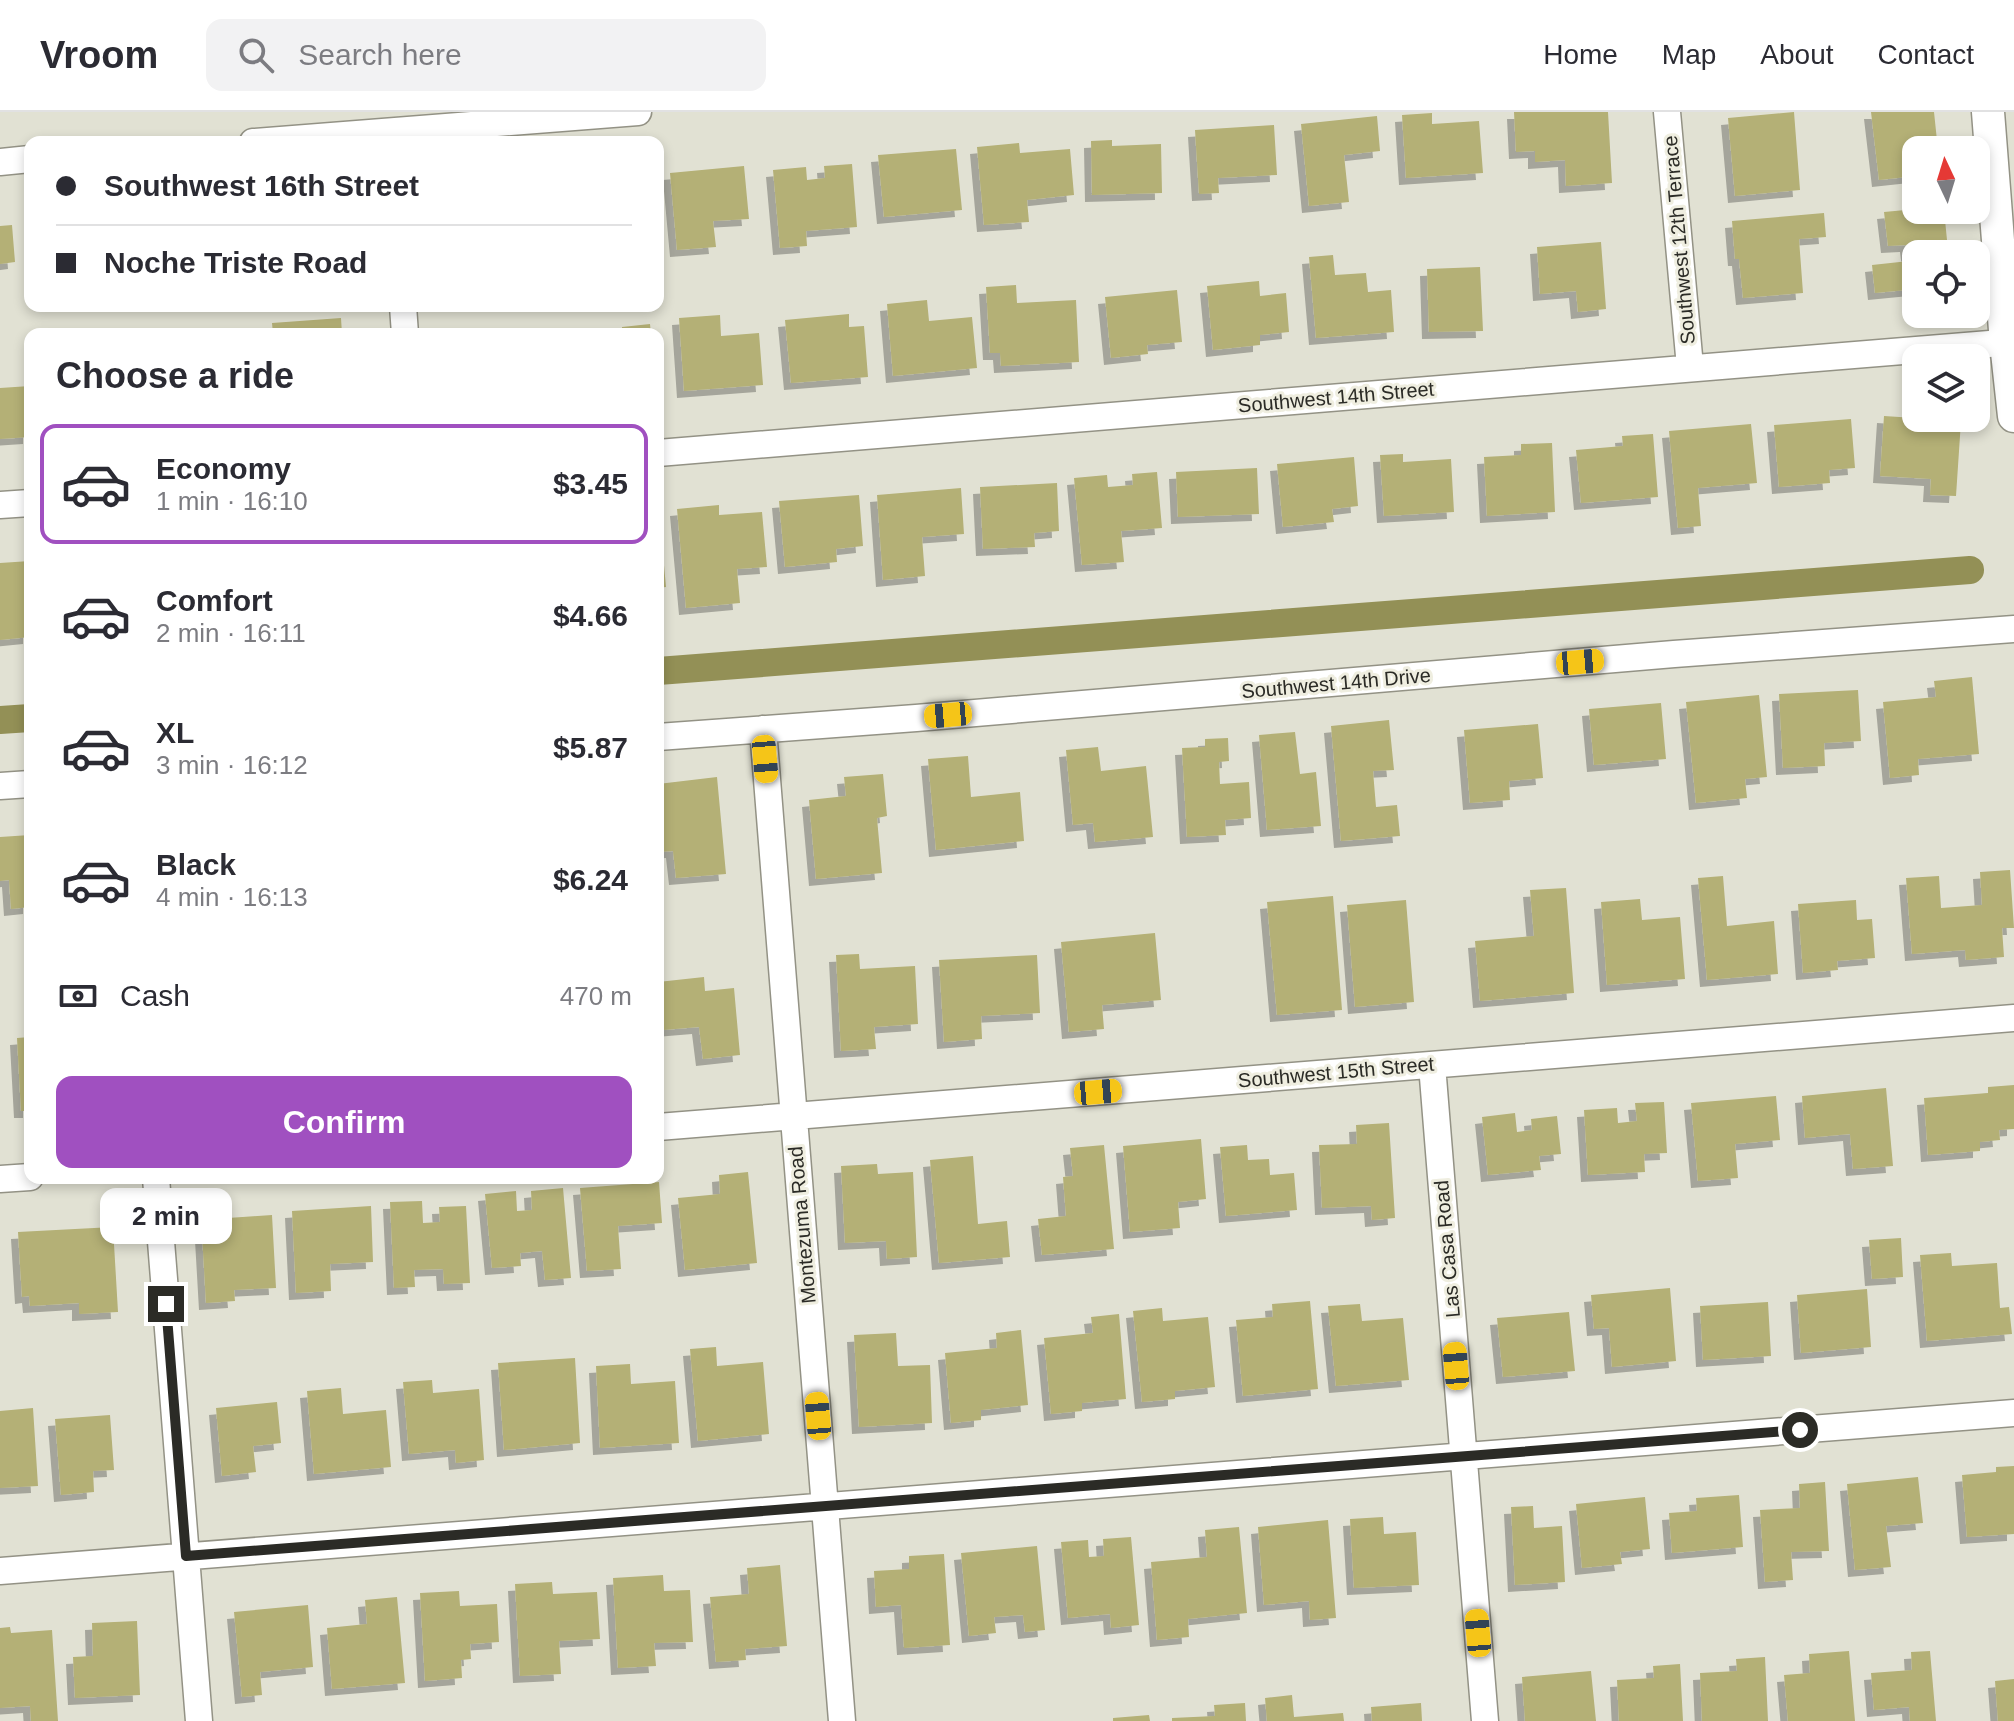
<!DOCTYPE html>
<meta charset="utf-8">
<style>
body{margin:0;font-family:Helvetica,sans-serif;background:#f2f2f3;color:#2b2b33;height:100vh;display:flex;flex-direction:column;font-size:30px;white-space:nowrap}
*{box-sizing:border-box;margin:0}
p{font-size:26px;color:#7c7c81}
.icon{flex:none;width:44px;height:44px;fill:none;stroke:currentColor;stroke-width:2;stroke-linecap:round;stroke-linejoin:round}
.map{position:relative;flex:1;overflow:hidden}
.drawer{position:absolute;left:24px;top:216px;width:640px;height:856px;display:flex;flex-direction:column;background:#fff;border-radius:16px;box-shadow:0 4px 12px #0003}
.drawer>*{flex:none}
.hud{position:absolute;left:24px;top:24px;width:640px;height:176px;border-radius:16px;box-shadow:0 4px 12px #0003;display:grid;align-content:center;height:176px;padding:0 32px;background:#fff}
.needle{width:52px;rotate:356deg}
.controls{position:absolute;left:1902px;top:24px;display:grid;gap:16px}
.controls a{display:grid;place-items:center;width:88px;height:88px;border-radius:16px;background:#fff;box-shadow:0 4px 12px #0003;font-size:40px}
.end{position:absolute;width:36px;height:36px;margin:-18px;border:10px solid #2b2b26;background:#fff;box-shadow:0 0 0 4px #fff}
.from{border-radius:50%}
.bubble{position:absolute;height:56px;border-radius:16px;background:#fff;box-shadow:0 4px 12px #0003;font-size:26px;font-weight:600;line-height:56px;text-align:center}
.car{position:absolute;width:24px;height:48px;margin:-24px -12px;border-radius:10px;box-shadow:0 0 6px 2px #0007;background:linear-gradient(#f5c518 24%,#345 0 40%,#f5c518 0 76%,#345 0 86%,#f5c518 0)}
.hud b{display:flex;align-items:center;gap:28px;height:76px;font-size:30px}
.hud b+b{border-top:2px solid #e1e1e2}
.hud i{width:20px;height:20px;background:#2b2b33}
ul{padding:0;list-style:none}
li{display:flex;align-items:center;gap:24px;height:120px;margin:0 16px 12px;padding:0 16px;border:4px solid transparent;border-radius:16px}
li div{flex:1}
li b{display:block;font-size:30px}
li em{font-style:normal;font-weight:600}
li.active{border-color:#a050c0}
li>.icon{width:72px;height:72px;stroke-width:1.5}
h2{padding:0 32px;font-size:36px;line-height:96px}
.pay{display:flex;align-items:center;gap:20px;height:88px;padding:0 32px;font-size:30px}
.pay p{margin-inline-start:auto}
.cta{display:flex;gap:16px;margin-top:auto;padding:16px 32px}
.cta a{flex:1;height:92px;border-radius:16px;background:#a050c0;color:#fff;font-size:32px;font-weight:600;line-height:92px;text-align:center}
header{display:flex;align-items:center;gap:48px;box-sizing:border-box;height:112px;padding:0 40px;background:#fff;border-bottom:2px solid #e1e1e2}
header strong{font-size:38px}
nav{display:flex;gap:44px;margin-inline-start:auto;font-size:28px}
.search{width:560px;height:72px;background:#f2f2f3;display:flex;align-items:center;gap:20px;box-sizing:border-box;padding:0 28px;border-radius:16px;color:#7c7c81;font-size:30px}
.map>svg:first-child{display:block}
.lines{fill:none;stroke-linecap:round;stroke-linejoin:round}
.canal{stroke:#939056;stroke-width:28}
.building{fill:#b4b076;filter:url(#shadow)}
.minor-casing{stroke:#939285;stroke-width:29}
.tertiary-casing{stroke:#939285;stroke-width:35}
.minor{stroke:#fff;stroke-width:26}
.tertiary{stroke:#fff;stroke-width:32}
.route{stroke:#2b2b26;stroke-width:10}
.labels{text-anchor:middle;stroke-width:6;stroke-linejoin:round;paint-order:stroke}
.street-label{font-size:20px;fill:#2b2b26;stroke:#efeee0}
</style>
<header>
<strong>Vroom</strong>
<div class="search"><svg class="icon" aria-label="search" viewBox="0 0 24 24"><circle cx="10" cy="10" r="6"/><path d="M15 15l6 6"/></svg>Search here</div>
<nav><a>Home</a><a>Map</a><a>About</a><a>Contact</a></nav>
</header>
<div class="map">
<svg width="2014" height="1609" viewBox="0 0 2014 1609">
<defs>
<filter id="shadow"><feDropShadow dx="-7" dy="7" stdDeviation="0" flood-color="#0004"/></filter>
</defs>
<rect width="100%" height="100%" fill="#e1e1d3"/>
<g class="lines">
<path class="canal" d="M658 559 1970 458
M0 608 30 606"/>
</g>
<path class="building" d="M1514 0H1608L1612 71 1566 74 1565 48 1535 50V39L1516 40Z
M1794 0 1800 78 1735 84 1728 6Z
M1871 0H1934L1938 38H1916V64L1879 68Z
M1432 1V12L1479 9 1483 61 1406 66 1402 3Z
M1377 4 1380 39 1344 43 1349 90 1309 94 1301 12Z
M1274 13 1277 63 1218 66 1219 81 1199 82 1195 18Z
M1112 28V34L1161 32 1162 81 1092 83 1091 29Z
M1019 31 1020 41 1070 37 1074 83 1027 88 1029 110 984 113 977 35Z
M956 37 962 98 884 105 878 43Z
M852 52 857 115 806 119 807 134 780 136 773 58 806 55 807 68 825 66 824 54Z
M744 54 749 107 713 109 716 135 677 138 670 61Z
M1916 97 1944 98 1947 128 1940 129 1942 142H1916V177L1875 181 1872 153 1909 149 1907 133 1888 134 1884 100Z
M1824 101 1826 125 1799 127 1803 181 1743 186 1739 147H1735L1732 109Z
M12 113 15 150 0 152V114Z
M1601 130 1606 197 1578 200 1576 179 1540 182 1537 135Z
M1333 143 1335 163 1366 161 1368 180 1391 178 1394 220 1316 226 1309 145Z
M1480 155 1483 219 1429 220 1427 157Z
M1259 169 1260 184 1286 181 1289 220 1260 223V233L1213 238 1207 174Z
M1016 173 1017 191 1076 188 1079 250 1001 254 1000 241H990L986 175Z
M1177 178 1182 230 1147 233 1148 242 1111 246 1105 185Z
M927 188 929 209 972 205 977 256 893 264 887 192Z
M849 202V215L864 214 868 265 791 271 785 208Z
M720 203 721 224 759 221 763 273 684 279 679 206Z
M341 206 342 222H273L272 211Z
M650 212 651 222H622V215Z
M30 274V325L0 327V276Z
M1884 304 1961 309 1956 384 1930 383 1931 367 1880 364Z
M1851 307 1855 356 1829 358 1830 371 1779 375 1774 313Z
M1751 312 1757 371 1698 376 1701 414 1678 416 1669 319Z
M1653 322 1658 385 1581 391 1576 338 1623 334 1622 324Z
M1552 331 1555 400 1487 404 1484 345 1521 343V332Z
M1403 342V350L1451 347 1454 400 1384 404 1380 343Z
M1354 345 1358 394 1332 397 1334 410 1283 415 1277 352Z
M1257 356 1259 402 1178 405 1176 360Z
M1157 360 1162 416 1121 419 1124 450 1082 453 1074 366 1107 363 1108 375 1133 373 1132 362Z
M1057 371 1059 419 1034 421 1035 435 983 437 980 375Z
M961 376 964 422 922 425 925 464 883 468 877 383Z
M859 383 863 434 836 437 837 450 785 455 779 389Z
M719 393V403L762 400 767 455 737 457 740 491 686 496 677 397Z
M658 409H660L666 475 658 476Z
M30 449V525L0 528V451Z
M1972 565 1979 642 1918 647 1919 663 1890 666 1883 590 1936 585 1934 569Z
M1858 578 1861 629 1824 631 1825 654 1783 656 1779 582Z
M1759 583 1767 665 1745 667 1747 686 1696 691 1686 590Z
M1661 591 1666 647 1594 653 1589 597Z
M1389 608 1394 658 1373 659 1376 695 1397 693 1400 724 1341 729 1331 614Z
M1538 612 1543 666 1509 669 1510 688 1470 691 1464 618Z
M1295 620 1300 662 1316 660 1321 714 1267 718 1259 623Z
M1228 626 1229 649 1219 650 1220 672 1249 670 1251 706 1225 708 1226 723 1187 725 1182 636 1205 635V627Z
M1098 635 1101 659 1146 654 1153 725 1095 730 1093 711 1073 713 1066 638Z
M968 644 971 685 1020 680 1024 729 936 738 928 647Z
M883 662 887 704 877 706 882 761 816 767 809 688 846 684 844 665Z
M717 665 726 762 676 766 673 739 658 740V672Z
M30 723V795L11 797 9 768 0 769V725Z
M2010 758 2014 816H2002L2004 845 1966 848 1965 838 1912 842 1906 766 1939 764 1941 796 1982 793 1980 760Z
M1723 764 1727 814 1774 809 1778 862 1707 868 1698 766Z
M1566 776 1574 881 1480 889 1475 829 1534 824 1530 778Z
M1333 784 1342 898 1277 903 1267 790Z
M1640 787 1642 808 1680 805 1685 867 1607 873 1601 790Z
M1406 788 1414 890 1355 895 1347 793Z
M1856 788 1857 808 1872 807 1875 846 1837 849 1838 858 1803 861 1798 792Z
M1155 821 1161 888 1102 893 1104 917 1069 920 1061 830Z
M859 842 860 857 915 854 918 912 874 915 876 937 841 939 836 843Z
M1037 843 1040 901 981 904 982 927 944 930 939 848Z
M704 865 705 879 734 876 740 943 703 947 699 915 663 918 658 870Z
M30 925V999H21L17 926Z
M2014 973V1017L1999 1018 2000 1028 1980 1030V1039L1928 1043 1924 986 1988 981V975Z
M1886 976 1893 1054 1853 1057 1850 1022 1805 1026 1802 984Z
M1776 984 1780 1028 1735 1032 1738 1066 1698 1069 1691 991Z
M1664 990 1667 1041 1644 1042 1645 1060 1588 1063 1584 998 1617 996 1618 1011 1637 1009 1635 991Z
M1515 1001 1517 1020 1532 1018 1531 1007 1557 1004 1561 1042 1539 1044 1541 1058 1488 1063 1482 1005Z
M1389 1011 1395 1106 1372 1108 1371 1094 1322 1096 1319 1033 1357 1032 1356 1013Z
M1201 1027 1206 1087 1178 1090 1180 1116 1130 1120 1123 1034Z
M1104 1033 1114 1137 1042 1143 1038 1107 1066 1104 1063 1065 1073 1064 1070 1036Z
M1247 1033 1248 1048 1269 1047 1270 1063 1294 1061 1297 1098 1226 1104 1220 1035Z
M973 1044 978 1112 1007 1109 1010 1145 939 1151 930 1048Z
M877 1052 878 1062 913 1060 917 1145 887 1147 886 1129 845 1131 841 1054Z
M748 1060 757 1151 685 1158 678 1086 720 1082 719 1063Z
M659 1070 662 1111 618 1114 621 1157 587 1159 580 1076Z
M563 1076 571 1166 545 1168 542 1139 520 1141 521 1154 492 1156 485 1082 516 1079 517 1099 532 1098 531 1079Z
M422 1089 423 1111 440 1110 439 1095 466 1094 470 1171 444 1172 443 1157 414 1158 415 1175 394 1176 390 1090Z
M371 1094 373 1150 330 1152 331 1179 296 1181 292 1099Z
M228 1103V1106L272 1103 276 1176 234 1178 235 1189 206 1191 201 1104Z
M113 1115 118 1200 79 1202V1191L30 1194 29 1184 22 1185 18 1120Z
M1901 1126 1903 1165 1872 1167 1869 1128Z
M1951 1141 1952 1154 1997 1151 2000 1196 2009 1195 2012 1222 1927 1229 1920 1143Z
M1670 1176 1676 1249 1612 1255 1609 1216 1594 1217 1591 1183Z
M1867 1177 1871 1235 1801 1241 1797 1183Z
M1310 1189 1318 1277 1243 1284 1236 1208 1273 1205 1272 1192Z
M1768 1190 1771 1244 1703 1248 1700 1194Z
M1360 1192 1362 1209 1403 1206 1409 1268 1336 1274 1328 1194Z
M1162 1196 1163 1209 1208 1205 1215 1275 1175 1279V1287L1142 1290 1133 1199Z
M1569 1200 1575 1259 1503 1265 1497 1206Z
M1119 1202 1126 1287 1082 1291V1299L1051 1302 1044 1226 1093 1221 1091 1205Z
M1021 1218 1028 1293 981 1298V1308L951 1311 945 1241 997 1236 996 1221Z
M896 1221 898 1254 930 1253 932 1311 859 1315 854 1223Z
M716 1235 717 1254 763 1250 769 1322 698 1329 690 1237Z
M575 1246 580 1331 504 1338 498 1251Z
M630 1252 631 1272 675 1269 679 1331 600 1336 596 1254Z
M432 1268 433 1281 479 1277 484 1348 456 1351 455 1338 409 1342 403 1270Z
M341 1276 343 1302 386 1298 391 1355 314 1362 307 1279Z
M277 1290 281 1331 253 1334 256 1360 222 1364 216 1296Z
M33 1296 38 1374 0 1376V1299Z
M110 1303 114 1358 93 1359 94 1380 61 1383 55 1307Z
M2014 1354V1422L1967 1425 1962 1363 1996 1360V1355Z
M1918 1365 1923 1411 1886 1414 1891 1455 1855 1458 1847 1372Z
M1825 1370 1829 1439 1791 1440 1793 1468 1765 1470 1760 1398 1800 1396 1799 1372Z
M1739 1383 1743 1435 1672 1441 1669 1401 1697 1399 1696 1386Z
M1645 1385 1650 1437 1620 1440 1622 1452 1582 1456 1576 1392Z
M1533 1394 1534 1416 1562 1414 1565 1470 1515 1473 1511 1395Z
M1383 1405 1384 1422 1416 1420 1419 1473 1354 1476 1350 1407Z
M1328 1408 1336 1506 1310 1508 1309 1489 1264 1493 1258 1415Z
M1239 1415 1247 1501 1188 1507 1189 1525 1157 1528 1151 1450 1207 1445 1205 1418Z
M1131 1425 1139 1513 1111 1516 1110 1502 1068 1506 1061 1430 1088 1428 1089 1445 1104 1444 1103 1427Z
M1037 1434 1045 1518 1025 1520 1023 1503 994 1505 996 1521 969 1524 961 1441Z
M944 1442 950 1533 904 1536 901 1493 876 1495 874 1459 909 1457V1444Z
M780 1453 787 1534 745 1537 746 1548 716 1550 710 1485 749 1482 747 1456Z
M663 1463 664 1479 690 1478 693 1530 654 1531 656 1554 618 1556 613 1466Z
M552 1470 553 1482 597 1480 600 1527 559 1529 561 1562 520 1564 515 1472Z
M459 1479 460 1494 497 1492 499 1530 470 1532 471 1547 461 1548 462 1566 425 1569 420 1481Z
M397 1485 405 1571 332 1577 327 1516 367 1512 365 1488Z
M308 1493 313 1555 260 1560 262 1583 242 1585 234 1500Z
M137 1509 140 1583 75 1586 73 1545 93 1544 92 1511Z
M10 1515 11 1521 52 1518 58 1609H31L30 1594 0 1596V1516Z
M1849 1539 1855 1609H1788L1784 1563 1810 1561 1809 1542Z
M1930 1539 1936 1609H1910L1909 1595 1874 1598 1871 1561 1912 1558 1911 1540Z
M1765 1545 1768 1609H1702L1700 1561 1737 1559 1736 1547Z
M1680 1552 1683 1609H1619L1617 1568 1654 1566 1653 1554Z
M1591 1559 1596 1609H1525L1522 1565Z
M2014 1567V1609H1998L1995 1569Z
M1292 1583 1294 1605 1343 1601 1344 1609H1267L1265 1586Z
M1245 1591 1246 1609H1172V1606L1215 1604 1214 1593Z
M1421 1591 1422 1609H1372L1371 1595Z
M1149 1603 1150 1609H1113V1606Z"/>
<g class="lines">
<defs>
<path id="minor" d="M1667 0 1690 255
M253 30 638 0
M0 50 30 47
M403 194 405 222
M658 341 2014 230
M0 393 30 391
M763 617 842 1609
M658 625 916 606 1674 542 2014 517
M0 674 30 672
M1432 953 1485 1609
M658 1015 2014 906
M156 1066 199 1609
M0 1067 30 1065
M0 1459 2014 1301"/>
<path id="tertiary" d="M1988 0 2006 231 2014 304"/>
</defs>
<use href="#minor" class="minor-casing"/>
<use href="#tertiary" class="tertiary-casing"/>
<use href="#minor" class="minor"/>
<use href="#tertiary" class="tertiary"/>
</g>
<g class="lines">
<path class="route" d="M166 1192 186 1444 1800 1318"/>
</g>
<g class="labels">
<g class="street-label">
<text transform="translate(1679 128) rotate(-95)" y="7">Southwest 12th Terrace</text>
<text transform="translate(1336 285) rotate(-5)" y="7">Southwest 14th Street</text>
<text transform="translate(1336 571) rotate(-5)" y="7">Southwest 14th Drive</text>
<text transform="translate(1336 960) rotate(-5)" y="7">Southwest 15th Street</text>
<text transform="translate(802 1113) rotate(-95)" y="7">Montezuma Road</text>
<text transform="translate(1447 1137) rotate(-95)" y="7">Las Casa Road</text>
</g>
</g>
</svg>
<div class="controls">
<a><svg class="needle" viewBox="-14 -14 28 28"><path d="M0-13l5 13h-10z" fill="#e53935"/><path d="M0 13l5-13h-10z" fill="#7c7c81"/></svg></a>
<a><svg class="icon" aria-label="locate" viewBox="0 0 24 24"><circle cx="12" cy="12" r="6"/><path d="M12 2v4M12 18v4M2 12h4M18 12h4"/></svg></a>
<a><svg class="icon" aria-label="layers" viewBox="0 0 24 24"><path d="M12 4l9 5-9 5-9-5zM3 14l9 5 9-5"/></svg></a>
</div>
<i class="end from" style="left:1800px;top:1318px"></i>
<i class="end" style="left:166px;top:1192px"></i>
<div class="bubble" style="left:100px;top:1076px;width:132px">2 min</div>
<i class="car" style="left:1580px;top:550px;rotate:85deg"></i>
<i class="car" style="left:948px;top:603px;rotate:265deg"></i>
<i class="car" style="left:765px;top:647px;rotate:175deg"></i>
<i class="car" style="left:1098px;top:980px;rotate:85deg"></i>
<i class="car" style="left:1456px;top:1254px;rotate:355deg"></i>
<i class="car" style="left:818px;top:1304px;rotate:355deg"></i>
<i class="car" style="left:1478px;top:1521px;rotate:355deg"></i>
<div class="hud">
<b><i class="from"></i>Southwest 16th Street</b>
<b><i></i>Noche Triste Road</b>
</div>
<section class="drawer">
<h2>Choose a ride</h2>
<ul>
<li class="active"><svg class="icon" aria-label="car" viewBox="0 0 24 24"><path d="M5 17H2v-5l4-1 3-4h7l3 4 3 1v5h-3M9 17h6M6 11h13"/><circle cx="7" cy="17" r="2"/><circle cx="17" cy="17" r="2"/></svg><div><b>Economy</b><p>1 min · 16:10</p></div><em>$3.45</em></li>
<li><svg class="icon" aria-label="car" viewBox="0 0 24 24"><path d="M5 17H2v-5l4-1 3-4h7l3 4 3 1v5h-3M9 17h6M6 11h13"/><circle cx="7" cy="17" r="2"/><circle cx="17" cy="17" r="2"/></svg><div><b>Comfort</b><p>2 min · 16:11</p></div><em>$4.66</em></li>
<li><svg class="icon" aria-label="car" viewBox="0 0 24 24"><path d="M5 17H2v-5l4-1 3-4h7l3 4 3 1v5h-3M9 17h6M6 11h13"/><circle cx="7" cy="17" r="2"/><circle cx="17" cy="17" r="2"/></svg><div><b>XL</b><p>3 min · 16:12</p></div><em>$5.87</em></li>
<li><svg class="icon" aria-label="car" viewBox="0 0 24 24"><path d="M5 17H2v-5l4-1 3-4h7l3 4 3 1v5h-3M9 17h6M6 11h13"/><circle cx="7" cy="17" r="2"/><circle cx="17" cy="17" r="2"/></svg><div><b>Black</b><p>4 min · 16:13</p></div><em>$6.24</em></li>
</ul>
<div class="pay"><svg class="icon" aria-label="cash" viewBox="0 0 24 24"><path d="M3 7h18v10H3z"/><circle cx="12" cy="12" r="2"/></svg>Cash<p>470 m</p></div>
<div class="cta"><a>Confirm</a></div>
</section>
</div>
